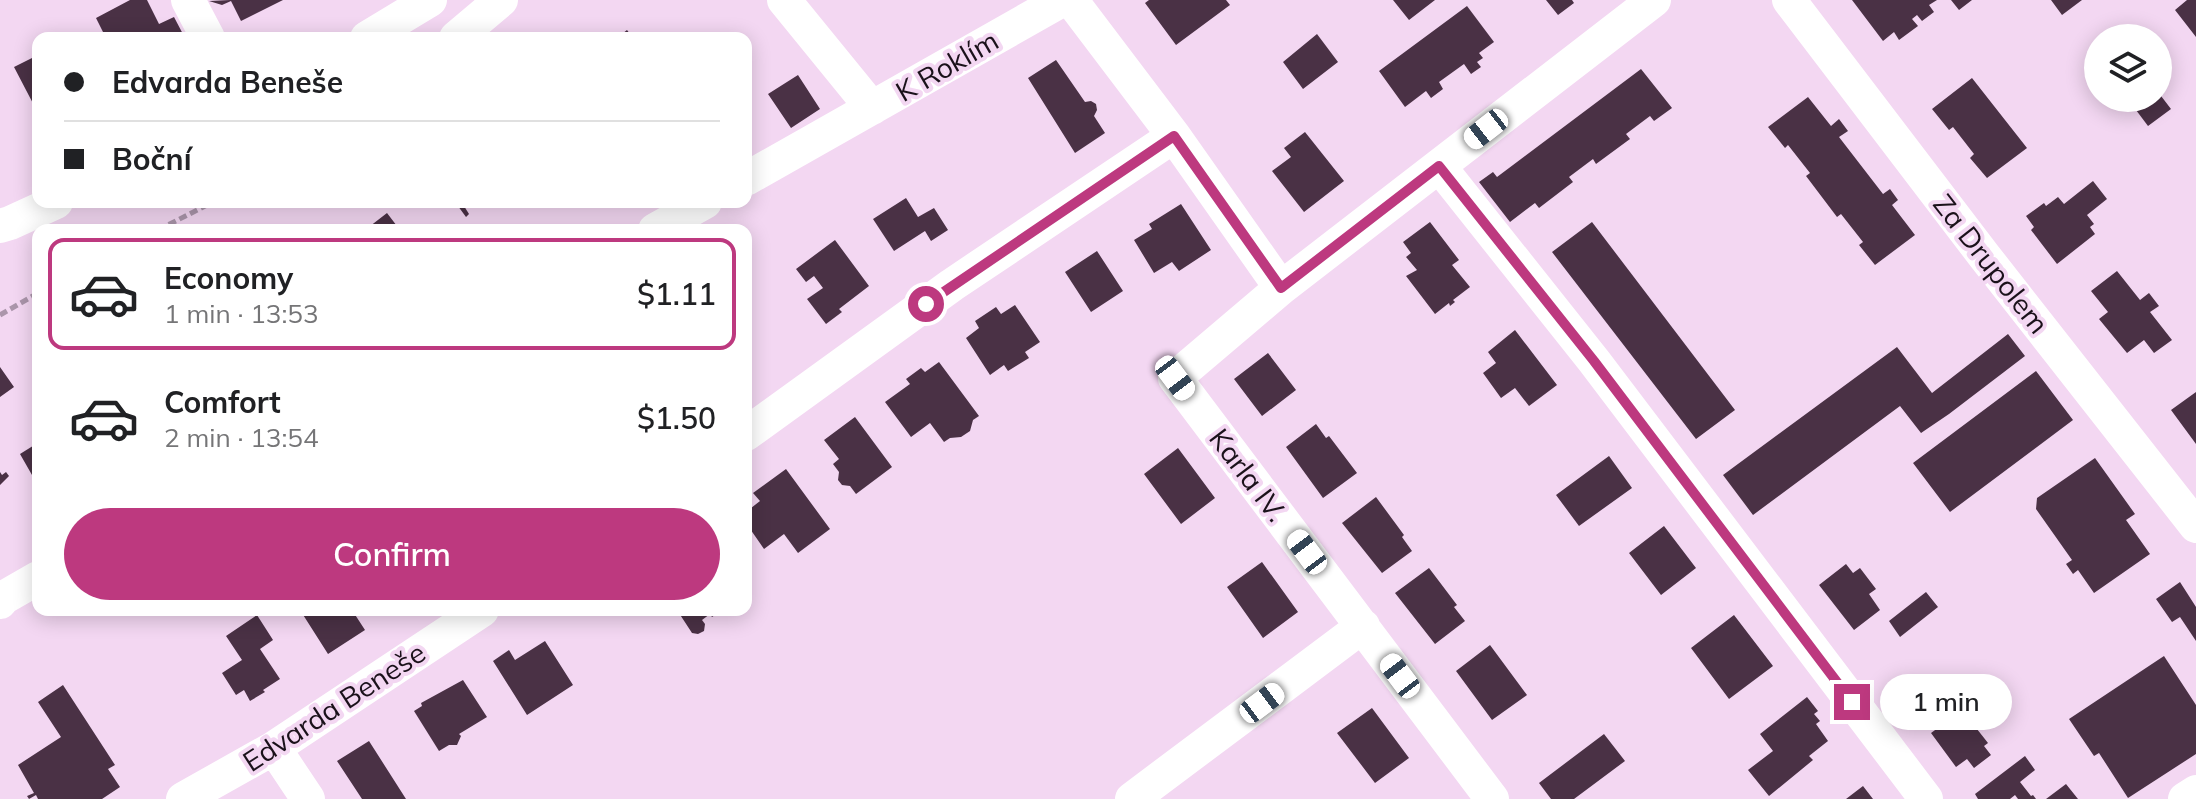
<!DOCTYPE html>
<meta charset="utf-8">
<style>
body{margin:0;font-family:Mulish,sans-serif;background:#f6f6f6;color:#202124;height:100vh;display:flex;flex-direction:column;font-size:30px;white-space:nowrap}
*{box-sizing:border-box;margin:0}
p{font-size:26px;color:#757577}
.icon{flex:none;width:44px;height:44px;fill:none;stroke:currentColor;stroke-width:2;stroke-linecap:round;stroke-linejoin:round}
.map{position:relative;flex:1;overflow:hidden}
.details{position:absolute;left:32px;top:224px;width:720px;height:392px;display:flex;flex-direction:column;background:#fff;border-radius:16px;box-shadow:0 4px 20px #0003}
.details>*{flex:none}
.banner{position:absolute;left:32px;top:32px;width:720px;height:176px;border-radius:16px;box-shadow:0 4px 20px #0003;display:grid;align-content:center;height:176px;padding:0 32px;background:#fff}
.buttons{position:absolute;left:2084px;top:24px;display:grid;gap:16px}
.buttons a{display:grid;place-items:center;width:88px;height:88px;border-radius:50%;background:#fff;box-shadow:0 4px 20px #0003;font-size:40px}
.end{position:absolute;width:36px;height:36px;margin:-18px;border:10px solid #bd397f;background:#fff;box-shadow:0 0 0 4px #fff}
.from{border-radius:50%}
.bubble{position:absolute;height:56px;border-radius:28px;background:#fff;box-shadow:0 4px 20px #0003;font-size:26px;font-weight:600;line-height:56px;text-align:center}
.car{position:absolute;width:24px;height:48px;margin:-24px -12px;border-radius:10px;box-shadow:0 0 6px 2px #0007;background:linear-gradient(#fff 24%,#345 0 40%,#fff 0 76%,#345 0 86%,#fff 0)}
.banner b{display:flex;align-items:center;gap:28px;height:76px;font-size:30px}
.banner b+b{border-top:2px solid #e0e0e0}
.banner i{width:20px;height:20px;background:#202124}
ul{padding:14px 0 0;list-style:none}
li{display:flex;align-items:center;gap:24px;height:112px;margin:0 16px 12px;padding:0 16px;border:4px solid transparent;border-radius:16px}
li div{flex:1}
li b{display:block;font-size:30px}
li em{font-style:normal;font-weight:600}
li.selected{border-color:#bd397f}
li>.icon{width:72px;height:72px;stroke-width:1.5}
.cta{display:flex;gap:16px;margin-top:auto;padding:16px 32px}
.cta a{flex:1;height:92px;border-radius:48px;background:#bd397f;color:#fff;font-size:32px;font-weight:600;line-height:92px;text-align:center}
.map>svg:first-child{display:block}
.building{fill:#4a3145}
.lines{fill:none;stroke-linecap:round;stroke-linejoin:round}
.path{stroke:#ab96ab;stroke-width:5;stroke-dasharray:8 4;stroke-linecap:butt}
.minor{stroke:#fff;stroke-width:34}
.route{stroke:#bd397f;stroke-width:10}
.labels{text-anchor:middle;stroke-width:8;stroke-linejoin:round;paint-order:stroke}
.street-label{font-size:28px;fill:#1a111a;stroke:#f3d7f2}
</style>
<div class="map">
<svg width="2196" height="799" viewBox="0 0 2196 799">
<rect width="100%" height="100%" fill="#f3d7f2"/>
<path class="building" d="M130 0H147L159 24 174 17 185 38H106L96 18Z
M230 0H283L241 21 231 1 222 5 209 1Z
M1149 0H1226L1230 5 1176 45 1145 3Z
M1393 0H1435L1409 20Z
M1546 0H1572L1574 3 1558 15Z
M1852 0H1937L1929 5 1934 12 1922 21 1917 15 1912 19 1918 26 1899 40 1894 32 1883 41Z
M1951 0H1972L1959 10Z
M2051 0H2082L2062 15Z
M2187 0H2196V37L2175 10Z
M1467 6 1494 42 1479 53 1483 58 1477 62 1481 67 1471 74 1464 64 1439 82 1443 89 1431 98 1426 91 1405 107 1379 71Z
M627 30 633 38H617Z
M1317 34 1338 62 1303 89 1283 62Z
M38 55V113L14 67Z
M1056 60 1085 102 1091 101 1096 104 1097 110 1094 116 1105 133 1075 153 1028 78Z
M1641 69 1672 108 1654 121 1650 116 1626 134 1630 139 1596 164 1593 159 1569 177 1573 182 1539 208 1535 203 1510 222 1479 182 1493 172 1497 177Z
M798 75 820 109 791 128 768 94Z
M1972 78 2027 148 1987 178 1970 158 1974 154 1953 127 1949 130 1932 109Z
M2158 92 2171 109 2148 126 2127 98H2158Z
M1808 97 1831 126 1839 119 1848 131 1839 137 1883 194 1890 189 1898 200 1892 205 1915 235 1875 265 1859 245 1863 242 1841 214 1837 217 1806 176 1810 173 1788 145 1785 148 1768 127Z
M1305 132 1344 181 1304 212 1272 171 1291 157 1284 148Z
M2093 181 2107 199 2087 215 2094 224 2090 227 2095 234 2057 264 2031 230 2034 227 2026 216 2044 203 2046 206 2058 197 2064 204Z
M906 198 918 217 934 208 948 230 931 241 925 231 894 251 873 219Z
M455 202H469L464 206 469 214 466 217Z
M1181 204 1211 250 1179 271 1172 262 1154 273 1134 240 1152 229 1149 224Z
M387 213 400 230H365Z
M1430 222 1459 260 1452 265 1470 287 1453 300 1455 302 1450 306 1449 303 1435 314 1406 276 1417 270 1406 257 1411 253 1403 242Z
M1592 222 1735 410 1696 439 1552 252Z
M835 240 869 286 839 309 842 312 826 324 807 299 823 288 814 276 806 282 796 269Z
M1097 251 1123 291 1091 312 1065 272Z
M2117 271 2140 300 2149 293 2159 306 2150 312 2172 340 2154 353 2144 340 2127 353 2099 319 2108 312 2091 291Z
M1015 305 1040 342 1025 352 1029 358 1008 371 1004 365 990 375 966 338 979 328 975 321 996 307 1001 314Z
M1515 330 1557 385 1529 406 1515 388 1501 398 1483 373 1496 363 1488 352Z
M2008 334 2025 356 1949 414 1921 433 1900 406 1753 515 1723 475 1897 347 1932 393Z
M1268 353 1296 390 1262 416 1234 379Z
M939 362 979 416 973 420 970 431 961 437 950 438 944 442 930 423 911 437 885 402 910 384 906 379 921 368 925 372Z
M0 367 14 387 0 397Z
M2036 371 2073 420 1950 512 1913 463Z
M2196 392V444L2171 410Z
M855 417 892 467 856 494 850 486 842 485 838 480 839 472 833 464 839 459 824 440Z
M1316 424 1326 438 1329 436 1357 473 1323 498 1286 447Z
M36 444 38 471 32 475 20 454Z
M1178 448 1215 498 1181 524 1144 474Z
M1609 456 1632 488 1579 526 1556 495Z
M2095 458 2135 514 2126 520 2150 554 2094 593 2078 570 2073 574 2066 564 2072 560 2036 509 2037 498Z
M786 469 830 529 798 553 784 534 764 549 746 523V512L760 501 753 493Z
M0 472 2 475 6 472 9 476 0 485Z
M1376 497 1404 535 1402 537 1412 551 1382 573 1342 523Z
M1664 526 1696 568 1661 595 1629 553Z
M1262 562 1298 612 1263 638 1227 587Z
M1846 564 1853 573 1860 568 1876 589 1869 594 1880 610 1854 630 1819 585Z
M1429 568 1457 605 1454 607 1465 621 1435 644 1395 593Z
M2180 582 2196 607V641L2180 617 2172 622 2156 599Z
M1926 592 1938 607 1900 637 1889 621Z
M300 610H352L365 630 328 654Z
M677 610H716L718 613 712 617 710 614 702 620 705 624 704 631 698 634 692 633Z
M257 615 273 640 260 649 280 679 263 690 265 692 250 701 244 690 236 695 222 673 242 660 226 636Z
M1734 615 1773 666 1729 699 1691 648Z
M545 641 573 685 527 715 493 661 509 650 515 660Z
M1490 645 1527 695 1492 720 1456 671Z
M2164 656 2196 705V754L2128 798 2099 753 2094 756 2069 719Z
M463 680 487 717 459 734 461 736 457 745H449L439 751 414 711 422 706 421 703Z
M63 685 115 765 108 769 120 787 102 799H38L36 795 29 799 27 796 34 793 18 765 61 737 38 702Z
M1807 697 1818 711 1814 714 1820 721 1816 724 1828 741 1809 756 1813 760 1769 796 1748 770 1773 751 1760 734Z
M1972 703 1982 717 1973 724 1988 743 1984 746 1991 755 1974 768 1967 759 1956 767 1931 733Z
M1372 708 1409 758 1375 783 1337 733Z
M1604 734 1625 761 1574 799H1551L1539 783Z
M369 741 406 799H362L337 761Z
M2025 756 2035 770 2020 782 2031 796 2033 795 2036 799H2018L2015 795 2010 799H1978L1975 794Z
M2066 784 2078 799H2046Z
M1863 786 1873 799H1846Z"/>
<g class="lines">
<path class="path" d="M158 230 213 202
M0 315 38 293"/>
<path class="minor" d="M188 0 208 38
M784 0 872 108
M1071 0 1174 136 1281 288
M1789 0 1985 257 2196 526
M367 38 430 0
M456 38 501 0
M1439 166 1594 361 1926 799
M746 179 1062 0
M0 226 10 223 56 202
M655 230 705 202
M746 434 952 285 1174 136
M0 602 3 598 38 578
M274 748 308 799
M183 799 274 748 482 610
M1132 799 1363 626
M1492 799 1175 378 1281 288 1654 0
M2185 799 2196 792"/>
</g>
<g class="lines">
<path class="route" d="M926 304 1174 136 1281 288 1439 166 1594 361 1852 702"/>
</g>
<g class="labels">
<g class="street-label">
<text transform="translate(947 66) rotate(-30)" y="10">K Roklím</text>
<text transform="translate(1991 264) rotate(52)" y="10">Za Drupolem</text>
<text transform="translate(1248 475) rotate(53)" y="10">Karla IV.</text>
<text transform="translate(334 707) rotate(-33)" y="10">Edvarda Beneše</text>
</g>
</g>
</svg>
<div class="buttons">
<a><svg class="icon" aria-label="layers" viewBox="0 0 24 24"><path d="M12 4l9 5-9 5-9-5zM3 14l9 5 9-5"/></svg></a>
</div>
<i class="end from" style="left:926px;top:304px"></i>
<i class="end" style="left:1852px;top:702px"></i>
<div class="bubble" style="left:1880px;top:674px;width:132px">1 min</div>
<i class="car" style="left:1486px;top:129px;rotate:232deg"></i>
<i class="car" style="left:1175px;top:378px;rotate:143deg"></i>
<i class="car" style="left:1307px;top:552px;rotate:323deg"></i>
<i class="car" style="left:1400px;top:676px;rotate:323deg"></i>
<i class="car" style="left:1262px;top:703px;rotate:53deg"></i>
<div class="banner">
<b><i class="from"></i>Edvarda Beneše</b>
<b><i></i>Boční</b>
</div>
<section class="details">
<ul>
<li class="selected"><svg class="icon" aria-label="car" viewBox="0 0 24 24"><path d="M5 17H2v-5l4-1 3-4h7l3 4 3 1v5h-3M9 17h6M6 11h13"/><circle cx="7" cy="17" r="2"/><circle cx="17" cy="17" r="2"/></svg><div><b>Economy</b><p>1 min · 13:53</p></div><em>$1.11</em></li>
<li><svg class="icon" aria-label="car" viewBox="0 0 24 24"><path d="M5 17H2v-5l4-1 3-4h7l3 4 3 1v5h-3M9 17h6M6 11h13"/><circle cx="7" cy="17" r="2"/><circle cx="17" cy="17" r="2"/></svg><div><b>Comfort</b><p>2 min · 13:54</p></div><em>$1.50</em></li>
</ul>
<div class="cta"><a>Confirm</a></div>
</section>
</div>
